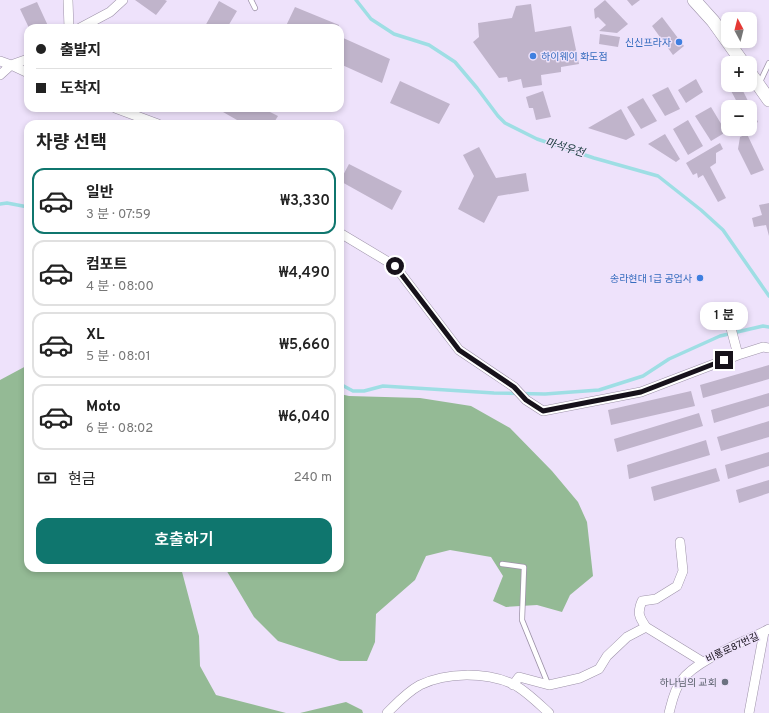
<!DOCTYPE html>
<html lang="ko">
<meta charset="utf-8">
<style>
body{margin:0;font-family:Overpass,"Noto Sans KR",sans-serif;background:#f2f2f2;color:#222;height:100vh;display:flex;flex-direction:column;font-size:15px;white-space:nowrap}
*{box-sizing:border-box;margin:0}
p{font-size:13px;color:#767676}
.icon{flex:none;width:22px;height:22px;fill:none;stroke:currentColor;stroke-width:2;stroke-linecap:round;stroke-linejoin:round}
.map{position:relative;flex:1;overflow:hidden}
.side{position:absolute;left:24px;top:120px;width:320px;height:452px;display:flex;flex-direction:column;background:#fff;border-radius:12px;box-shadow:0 2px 6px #0003}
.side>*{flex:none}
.hud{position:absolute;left:24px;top:24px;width:320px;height:88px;border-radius:12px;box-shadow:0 2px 6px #0003;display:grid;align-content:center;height:88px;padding:0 12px;background:#fff}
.needle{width:26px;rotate:353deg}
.buttons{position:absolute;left:721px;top:12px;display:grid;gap:8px}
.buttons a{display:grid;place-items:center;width:36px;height:36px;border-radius:8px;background:#fff;box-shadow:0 2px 6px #0003;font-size:20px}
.end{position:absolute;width:18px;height:18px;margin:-9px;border:5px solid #17121b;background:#fff;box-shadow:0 0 0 2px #fff}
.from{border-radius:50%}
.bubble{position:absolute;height:28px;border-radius:12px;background:#fff;box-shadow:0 2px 6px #0003;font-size:13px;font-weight:600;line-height:28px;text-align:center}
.hud b{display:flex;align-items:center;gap:14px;height:38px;font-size:15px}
.hud b+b{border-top:1px solid #e0e0e0}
.hud i{width:10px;height:10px;background:#222}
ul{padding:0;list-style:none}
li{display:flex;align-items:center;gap:12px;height:66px;margin:0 8px 6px;padding:0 4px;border:2px solid #e0e0e0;border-radius:12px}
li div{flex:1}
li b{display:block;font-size:15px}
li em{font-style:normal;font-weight:600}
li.on{border-color:#0f766e}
li>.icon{width:36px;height:36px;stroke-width:1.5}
h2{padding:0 12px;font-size:18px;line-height:48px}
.pay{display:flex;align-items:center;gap:10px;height:44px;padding:0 12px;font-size:15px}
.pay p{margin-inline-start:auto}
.cta{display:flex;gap:8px;margin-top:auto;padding:8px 12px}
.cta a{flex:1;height:46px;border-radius:12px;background:#0f766e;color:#fff;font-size:16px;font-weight:600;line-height:46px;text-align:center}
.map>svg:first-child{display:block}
.forest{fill:#94ba95}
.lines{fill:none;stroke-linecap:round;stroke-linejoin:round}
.stream{stroke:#9edee4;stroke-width:3.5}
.building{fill:#c0b4cb}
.service-casing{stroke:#9e93a9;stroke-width:6}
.minor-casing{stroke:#9e93a9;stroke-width:10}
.secondary-casing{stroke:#9e93a9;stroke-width:14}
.service{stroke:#fff;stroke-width:4.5}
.minor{stroke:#fff;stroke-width:9}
.secondary{stroke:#fff;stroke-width:13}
.route{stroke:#17121b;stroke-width:5}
.shop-dot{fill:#3f7fe0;stroke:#eee2fb;stroke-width:1.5}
.worship-dot{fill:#6b7280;stroke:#eee2fb;stroke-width:1.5}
.labels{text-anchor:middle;stroke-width:3;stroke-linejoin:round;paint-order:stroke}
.shop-label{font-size:10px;fill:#366cbe;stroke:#eee2fb;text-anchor:end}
.street-label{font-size:10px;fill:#17121b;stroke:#eee2fb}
.worship-label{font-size:10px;fill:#5b616d;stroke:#eee2fb;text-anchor:end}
.water-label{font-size:11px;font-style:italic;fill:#17383b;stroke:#eee2fb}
</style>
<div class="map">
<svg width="769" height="713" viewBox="0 0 769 713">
<rect width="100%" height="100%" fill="#eee2fb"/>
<path class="forest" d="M28 365V568H181L199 636 200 666 216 695 286 713H0V380Z
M340 394 349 396 420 398 471 406 510 428 552 471 578 502 587 522 593 576 570 595 562 612 537 605 506 607 493 601 503 576 491 557 450 550 426 556 415 580 376 614 375 642 367 661H340L278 641 254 617 225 568H340Z
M346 702 362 710 363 713H300Z"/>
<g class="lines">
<path class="stream" d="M356 0 371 19 394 34 429 45 455 62 477 88 498 116 505 123 537 139 594 158 658 176 701 210 723 230 769 296
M0 204 7 203 28 207
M340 384 353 391H364L383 386 494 393 545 394 599 390 643 376 669 359 720 336 763 326 769 327"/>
</g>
<path class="building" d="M135 0H165L167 1 156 15Z
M605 0 628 24 617 33 599 31 606 25 598 17 595 19 594 9Z
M627 0H640L632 6Z
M219 1 237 11 227 28H204Z
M37 2 49 28H29L20 9Z
M531 4 535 32 571 26 579 64 561 67V72L541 75 542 85 523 88 521 79 508 82 507 77 499 78 473 42 479 37 478 23 512 18 516 6Z
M295 7 339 25 338 28H285Z
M662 17 684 46 673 55 652 26Z
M600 34 620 37 618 47 599 44Z
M341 37 390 59 382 83 340 64Z
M696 79 703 92 686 103 678 90Z
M400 81 450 104 439 124 390 103Z
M734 85H740L748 101 738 104 729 87Z
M668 87 680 109 665 116 652 95Z
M543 91 551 117 536 120 533 108H529L526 97Z
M643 98 657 121 641 129 627 107Z
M750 104 758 122 750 127V107H745Z
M711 107 726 132 711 141 695 116Z
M216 108H262L278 116 273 124H244Z
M621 109 635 135 626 140 588 128Z
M688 120 703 146 688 155 673 129Z
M665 134 680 159 676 162 648 144Z
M747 134 764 170 751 175 738 149 740 137Z
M720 143 723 149 716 153V163L710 167 726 198 718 202 703 175 698 178 697 173 693 175 686 163Z
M479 147 496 178 526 173 529 191 498 196 484 223 458 209 474 176 463 155Z
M349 164 402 191 392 210 340 181Z
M769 203V236L766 225 754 227 752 218 762 215 759 205Z
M769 365V379L703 398 700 385Z
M691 391 695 406 611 425 608 410Z
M769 393V406L714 423 711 410Z
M699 413 703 426 617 452 614 439Z
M769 421V437L721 451 717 437Z
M706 440 710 455 629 479 627 465Z
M769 452V466L728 479 725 465Z
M716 468 720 481 654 501 651 487Z
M769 480V493L739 503 736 490Z"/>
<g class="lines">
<defs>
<path id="service" d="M251 0 255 8
M759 84 769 63
M502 564 524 567 522 620 548 684"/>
<path id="minor" d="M68 0 69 28
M80 28 110 12 123 0
M28 59 11 65 28 73
M0 61 11 65 0 75
M115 108 158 124
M340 233 395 266 459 350 514 387 526 400 543 411 641 392 738 355 763 347 769 348
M728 317 738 355
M646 627C639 617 637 613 642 601L656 599 677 586 683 571 680 542
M513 685 519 677 549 685 580 678 599 669 607 656 627 637 646 627 703 662
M387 713C397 703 407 692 420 685 447 672 485 672 513 684 525 690 539 704 549 713
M669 713C672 702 674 690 681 681 696 660 744 642 769 629
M749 713 764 632"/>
<path id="secondary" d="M694 0 713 21 743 63
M750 73 769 100"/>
</defs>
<use href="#service" class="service-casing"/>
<use href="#minor" class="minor-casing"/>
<use href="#secondary" class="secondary-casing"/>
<use href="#service" class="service"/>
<use href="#minor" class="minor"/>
<use href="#secondary" class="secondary"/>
</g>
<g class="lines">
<path class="route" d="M395 266 459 350 514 387 526 400 543 411 641 392 724 360"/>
</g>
<g class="shop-dot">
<circle cx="679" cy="42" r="4"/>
<circle cx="533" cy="56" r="4"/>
<circle cx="700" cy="278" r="4"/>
</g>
<circle class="worship-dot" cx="725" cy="682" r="4"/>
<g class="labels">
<g class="shop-label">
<text x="671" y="46">신신프라자</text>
<text x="541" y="60" text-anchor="start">하이웨이 화도점</text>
<text x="692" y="282">송라현대 1급 공업사</text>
</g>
<g class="street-label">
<text transform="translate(732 647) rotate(-25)" y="4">비룡로87번길</text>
</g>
<g class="worship-label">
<text x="717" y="686">하나님의 교회</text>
</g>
<g class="water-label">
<text transform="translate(565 147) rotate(17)" y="4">마석우천</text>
</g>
</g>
</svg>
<div class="buttons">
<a><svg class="needle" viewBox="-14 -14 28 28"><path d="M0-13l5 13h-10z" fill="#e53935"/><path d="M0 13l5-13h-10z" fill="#767676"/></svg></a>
<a>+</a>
<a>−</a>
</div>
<i class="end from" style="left:395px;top:266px"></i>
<i class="end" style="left:724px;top:360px"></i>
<div class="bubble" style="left:700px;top:302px;width:48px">1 분</div>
<div class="hud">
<b><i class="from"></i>출발지</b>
<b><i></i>도착지</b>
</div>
<section class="side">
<h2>차량 선택</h2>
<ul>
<li class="on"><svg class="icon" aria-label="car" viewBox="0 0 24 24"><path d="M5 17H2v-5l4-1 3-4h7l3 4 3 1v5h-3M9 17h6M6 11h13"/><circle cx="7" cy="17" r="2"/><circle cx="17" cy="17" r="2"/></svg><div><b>일반</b><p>3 분 · 07:59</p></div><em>₩3,330</em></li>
<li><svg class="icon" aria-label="car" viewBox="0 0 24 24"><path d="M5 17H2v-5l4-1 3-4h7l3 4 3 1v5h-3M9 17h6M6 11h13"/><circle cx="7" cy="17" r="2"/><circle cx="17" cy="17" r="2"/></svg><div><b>컴포트</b><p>4 분 · 08:00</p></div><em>₩4,490</em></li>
<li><svg class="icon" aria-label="car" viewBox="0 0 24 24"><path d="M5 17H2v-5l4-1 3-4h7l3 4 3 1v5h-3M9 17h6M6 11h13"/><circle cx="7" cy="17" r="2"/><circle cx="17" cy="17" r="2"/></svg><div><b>XL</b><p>5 분 · 08:01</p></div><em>₩5,660</em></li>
<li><svg class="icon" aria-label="car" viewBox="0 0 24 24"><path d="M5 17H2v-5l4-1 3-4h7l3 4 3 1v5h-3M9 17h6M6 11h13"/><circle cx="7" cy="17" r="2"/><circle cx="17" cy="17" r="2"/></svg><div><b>Moto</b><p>6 분 · 08:02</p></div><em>₩6,040</em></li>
</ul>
<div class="pay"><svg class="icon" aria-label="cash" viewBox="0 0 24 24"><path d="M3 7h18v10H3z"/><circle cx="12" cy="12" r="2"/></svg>현금<p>240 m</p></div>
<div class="cta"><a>호출하기</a></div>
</section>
</div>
